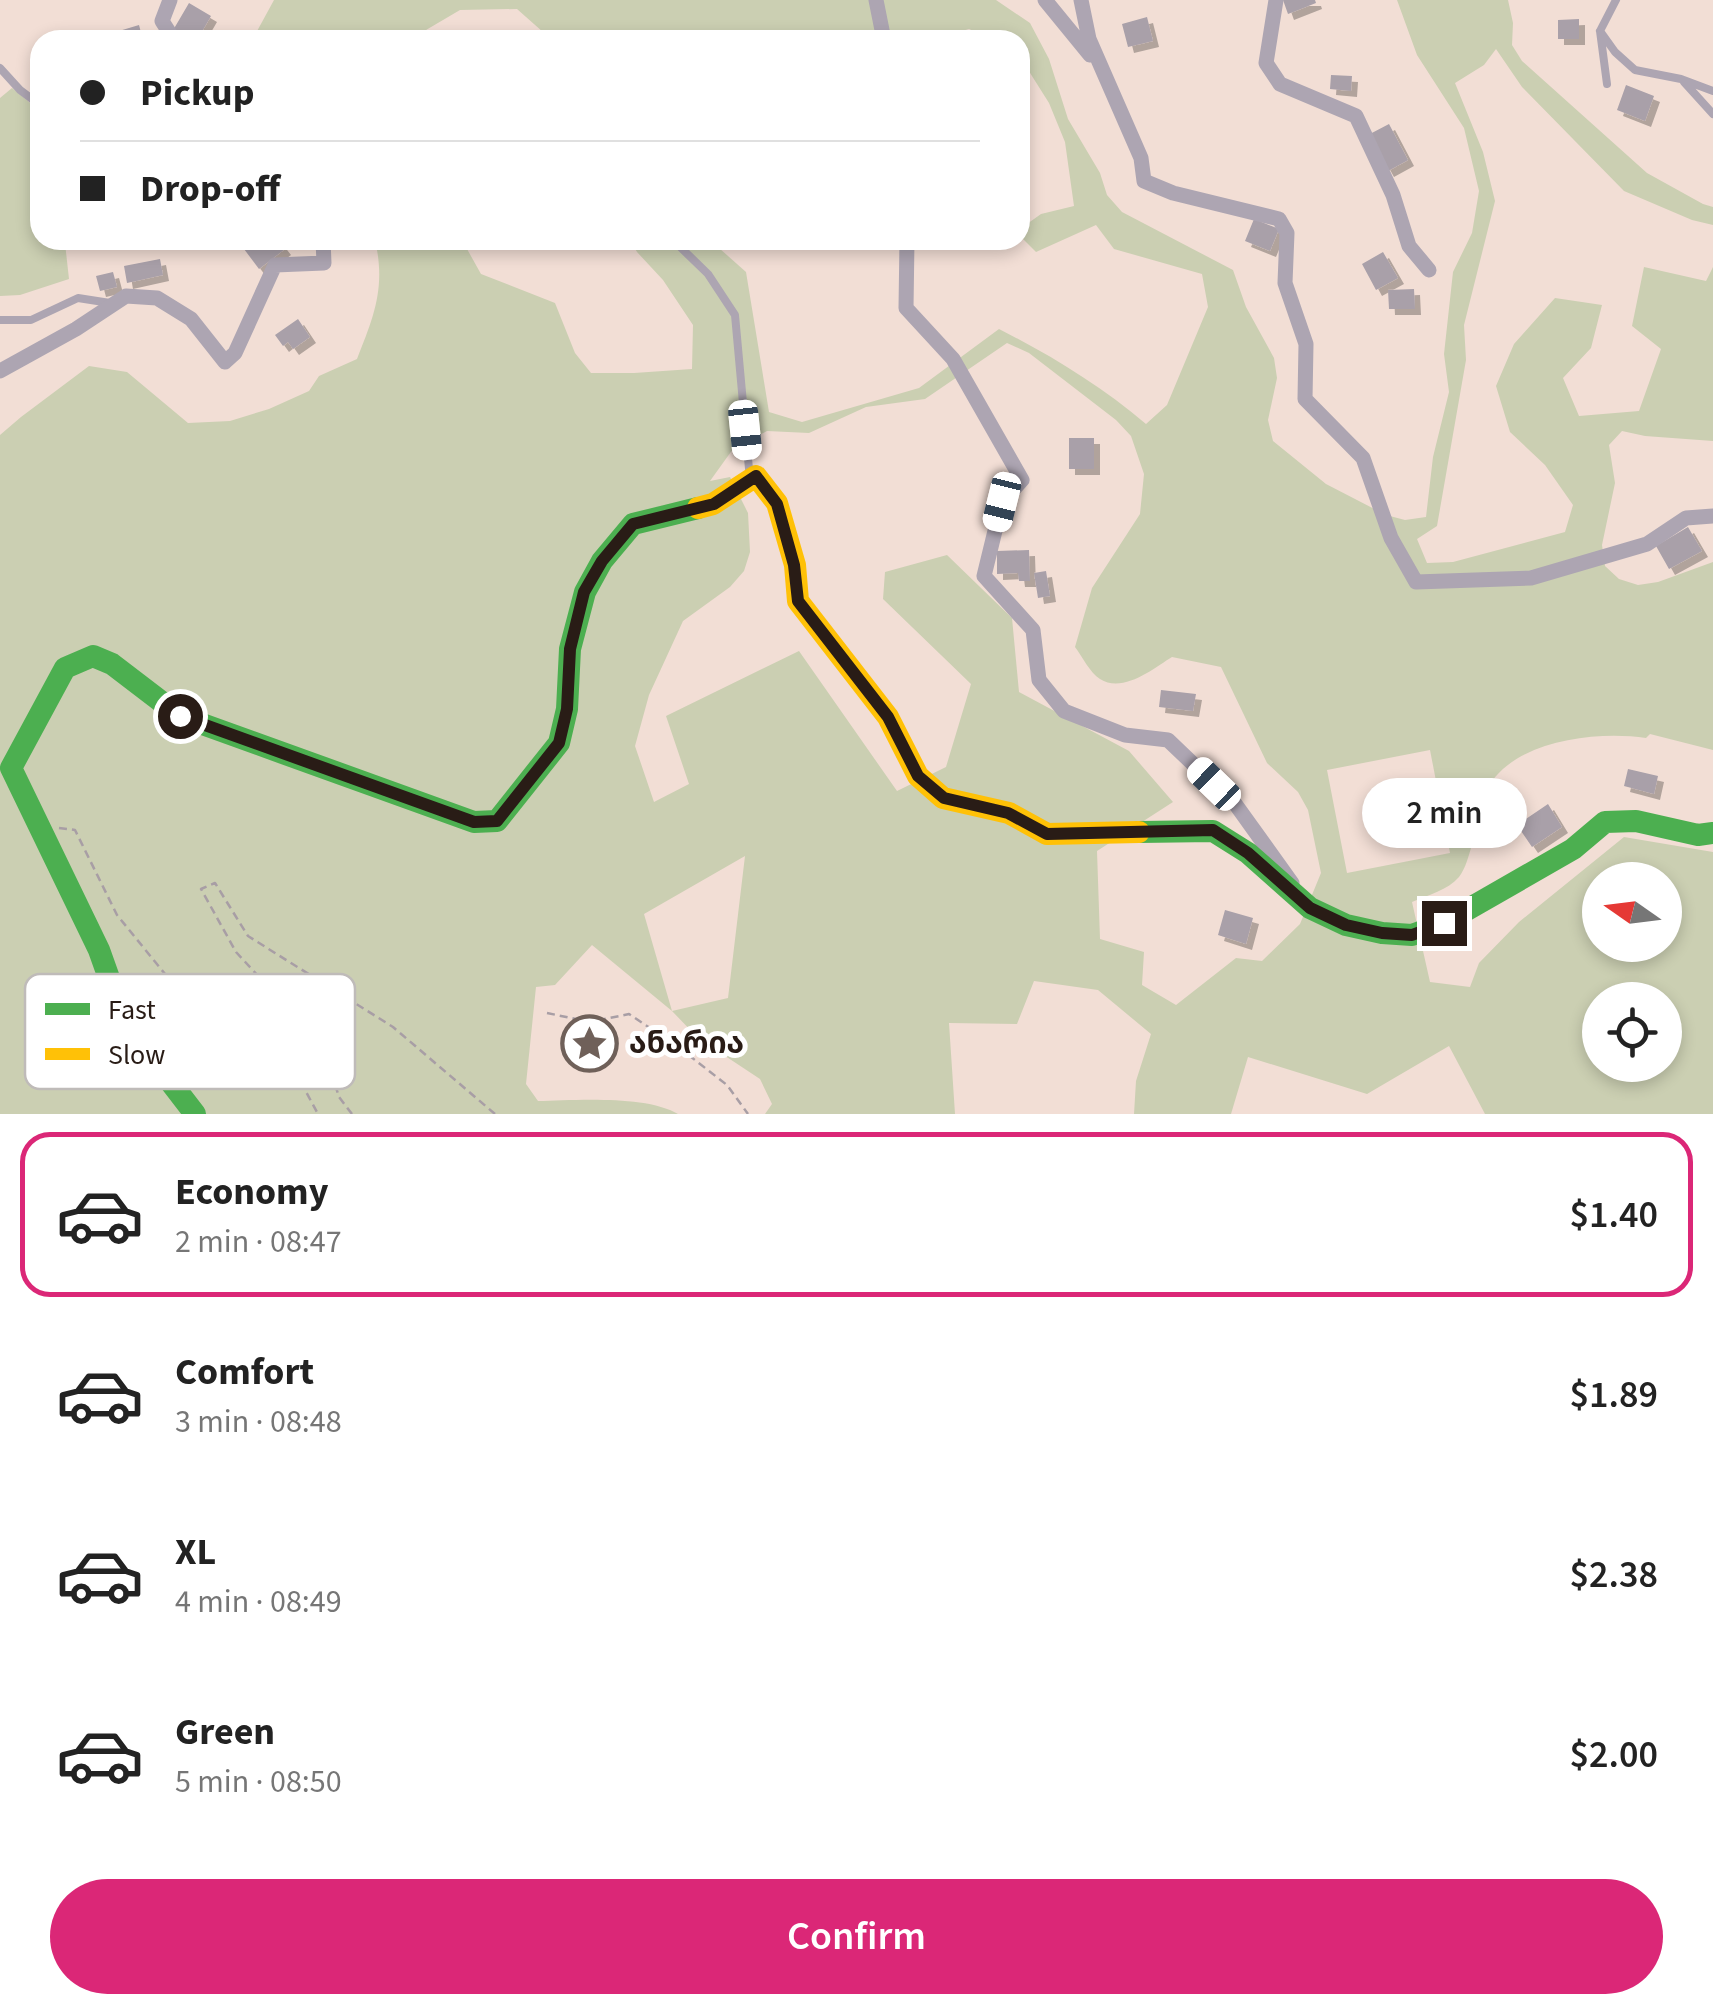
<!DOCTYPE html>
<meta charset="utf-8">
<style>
body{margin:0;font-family:"Source Sans 3","Noto Sans Georgian",sans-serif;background:#f6f6f6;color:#222;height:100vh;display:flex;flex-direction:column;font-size:38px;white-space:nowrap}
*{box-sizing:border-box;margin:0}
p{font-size:32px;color:#767676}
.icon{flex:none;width:55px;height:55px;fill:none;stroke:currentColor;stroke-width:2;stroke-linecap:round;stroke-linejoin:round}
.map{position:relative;height:1114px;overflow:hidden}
.panel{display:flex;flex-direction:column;background:#fff;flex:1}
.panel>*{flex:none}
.top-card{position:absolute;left:30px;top:30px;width:1000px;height:220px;border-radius:30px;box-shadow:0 5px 15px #0003;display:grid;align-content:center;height:220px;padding:0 50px;background:#fff}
.needle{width:65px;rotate:284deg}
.buttons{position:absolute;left:1582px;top:862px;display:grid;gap:20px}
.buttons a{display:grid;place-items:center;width:100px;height:100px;border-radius:50%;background:#fff;box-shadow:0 5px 15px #0003;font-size:50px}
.end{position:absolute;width:45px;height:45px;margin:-22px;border:12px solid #291c16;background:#fff;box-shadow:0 0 0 5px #fff}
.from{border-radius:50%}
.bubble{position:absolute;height:70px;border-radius:35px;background:#fff;box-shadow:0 5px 15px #0003;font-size:32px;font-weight:600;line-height:70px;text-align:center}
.car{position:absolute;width:30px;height:60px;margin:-30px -15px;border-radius:12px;box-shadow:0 0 8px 2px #0007;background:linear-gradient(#fff 24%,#345 0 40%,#fff 0 76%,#345 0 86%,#fff 0)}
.top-card b{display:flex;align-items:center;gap:35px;height:95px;font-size:38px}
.top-card b+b{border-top:2px solid #e0e0e0}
.top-card i{width:25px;height:25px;background:#222}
ul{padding:18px 0 0;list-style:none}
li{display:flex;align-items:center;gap:30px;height:165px;margin:0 20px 15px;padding:0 30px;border:5px solid transparent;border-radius:30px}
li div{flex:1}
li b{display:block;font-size:38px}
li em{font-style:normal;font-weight:600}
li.on{border-color:#db2777}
li>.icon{width:90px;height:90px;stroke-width:1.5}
.cta{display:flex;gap:20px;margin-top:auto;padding:20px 50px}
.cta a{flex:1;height:115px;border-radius:60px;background:#db2777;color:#fff;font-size:40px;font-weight:600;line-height:115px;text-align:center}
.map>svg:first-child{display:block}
.green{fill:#cbcfb2;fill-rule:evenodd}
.building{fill:#a9a0a9;filter:url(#shadow)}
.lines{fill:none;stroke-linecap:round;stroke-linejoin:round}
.path{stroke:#a89ea5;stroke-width:2.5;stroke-dasharray:8 5;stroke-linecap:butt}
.lane{stroke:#ada5b2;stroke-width:8}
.street{stroke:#ada5b2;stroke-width:15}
.fast{stroke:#4caf50;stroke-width:22}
.slow{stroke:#ffc107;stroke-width:22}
.route{stroke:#291c16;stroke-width:12}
.labels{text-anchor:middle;stroke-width:10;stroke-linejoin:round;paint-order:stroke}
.poi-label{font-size:30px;font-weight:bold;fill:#291c16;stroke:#fff;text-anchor:start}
.key{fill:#fff;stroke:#bfbbb9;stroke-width:2.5}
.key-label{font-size:28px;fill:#291c16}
</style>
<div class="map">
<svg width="1713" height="1114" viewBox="0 0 1713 1114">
<defs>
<filter id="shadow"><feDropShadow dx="6" dy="6" stdDeviation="0" flood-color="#0004"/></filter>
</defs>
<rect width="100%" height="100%" fill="#f2ded5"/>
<path class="green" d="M274 0H996L1030 23 1049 59 1068 119 1100 173 1107 195 1122 212 1233 270 1246 307 1274 358 1277 378 1268 420 1273 441 1326 484 1386 515 1405 520 1426 517 1433 457 1449 392 1444 354 1453 272 1472 233 1479 191 1464 128 1417 55 1397 0H1508L1513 23 1512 45 1522 61 1647 173 1703 204 1713 207V225L1692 220 1624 191 1522 87 1496 49 1484 65 1455 83 1483 152 1495 201 1464 325 1466 360 1437 526 1417 539 1427 563 1453 562 1565 532 1573 505 1545 465 1510 432 1496 386 1514 344 1555 298 1602 305 1591 348 1563 378 1579 416 1639 411 1661 349 1632 326 1644 267 1706 281 1713 267V441L1645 436 1622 431 1609 445 1615 483 1602 545 1605 566 1619 579 1638 585 1658 582 1713 562V750L1650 734 1646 738C1595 730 1505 741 1484 796 1476 817 1472 861 1459 877 1448 890 1428 895 1412 902L1430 982 1470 987 1479 963 1519 922 1624 837 1713 852V1114H1485L1449 1046 1367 1094 1248 1057 1231 1114H1134L1136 1081 1151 1034 1098 990 1034 981 1017 1024 949 1023 955 1114H765L772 1104 760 1079 698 1038 672 1011 592 945 555 985 536 987 526 1084 538 1101C575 1100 647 1095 678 1114H0V435L21 417 89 366 127 372 188 423 230 421 269 409 309 391 319 376 357 359C374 316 386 287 375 240H462L481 274 555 303 575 353 591 373H634L692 369 693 325 663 280 637 252 630 240H710L746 272 769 412 802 422 919 388 999 329C1052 356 1101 386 1146 424L1167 405 1208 307 1202 274 1114 249 1096 225 1036 252 1020 236V229L1041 214 1074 206 1065 142 1049 103 1020 57V40H994L969 29 930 40H552L517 9 460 10 409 40H258L256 33ZM1007 343 1029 353 1116 420 1131 436 1144 474 1140 514 1092 588 1075 647C1082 656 1090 673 1100 679 1123 694 1154 668 1172 657L1221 667 1267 763 1298 792 1308 810 1321 873 1300 924 1262 961 1236 958 1176 1005 1142 985 1144 952 1100 939 1097 851 1173 802 1129 751 1019 692 1012 618 947 555 885 572 883 599 971 684 946 767 897 791 799 651 666 716 689 784 654 802 635 746 649 695 683 621 730 587 744 571 750 552 748 513 730 477 710 481 733 449 767 431 809 433 866 407 925 399ZM1430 750 1450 853 1347 873 1327 770ZM745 856 728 998 672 1011 644 914ZM1600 880H1665V945H1600ZM1600 1000H1665V1065H1600Z
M12 88 40 111V240H68L65 243 69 279 20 295 0 296V98Z"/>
<path class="building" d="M1283 0H1315L1316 3 1288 14Z
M189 3 211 16 197 40H186L172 32Z
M1147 17 1153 41 1128 47 1122 24Z
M1579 19V39H1558V20Z
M139 25 143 40H110L109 34Z
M1331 75 1352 76 1351 91 1330 89Z
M1626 85 1654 96 1645 121 1617 110Z
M1389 124 1408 160 1388 171 1368 135Z
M1254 219 1279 229 1270 251 1245 241Z
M256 240H278L285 249 259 269 244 249Z
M1383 252 1398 278 1376 290 1362 264Z
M160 259 163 275 127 283 124 266Z
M113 272 117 287 100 291 96 276Z
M1414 289 1415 309H1389L1388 290Z
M298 319 310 337 293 349 288 342 283 346 275 335Z
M1069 438H1094V469H1069Z
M1688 527 1702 551 1669 569 1656 546Z
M1029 550 1030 581H1019L1018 573 997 574V551Z
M1046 571 1050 596 1038 598 1034 573Z
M1161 690 1196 694 1193 711 1159 707Z
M1628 769 1658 776 1654 794 1624 786Z
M1548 804 1562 827 1532 847 1517 825Z
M1225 910 1253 918 1246 944 1218 935Z"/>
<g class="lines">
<path class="path" d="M59 828 75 830 117 915 191 1006 291 1064 318 1114
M547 1013 590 1022 629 1014 677 1046 727 1085 748 1114
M352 1114 339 1097 323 1046 236 952 201 889 215 883 248 936 393 1027 495 1114"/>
<path class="lane" d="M1600 31 1615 52 1635 70 1681 79 1713 91
M0 68 20 90 40 105
M1684 82 1713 114
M1607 84 1600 31 1616 0
M673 240 708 274 735 315 749 469 755 475
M0 320H31L78 298 110 303"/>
<path class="street" d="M170 0 162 21 174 40
M876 0 884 40
M1045 0 1090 55
M1081 0 1089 39 1141 158 1144 181 1173 193 1279 219 1287 233 1285 283 1306 344 1305 399 1363 458 1391 538 1416 582 1531 578 1647 544 1686 518 1713 516
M1276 0 1266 63 1280 84 1356 116 1393 195 1409 246 1429 270
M907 240 906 308 953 359 1022 480 1002 502 984 576 1033 630 1039 680 1064 711 1125 735 1168 740 1236 805 1292 883
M0 371 76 329 126 296 157 298 191 319 225 362 235 353 275 265 324 263 323 240"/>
<path class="fast" d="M1139 832 1213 831 1248 853 1310 908 1346 925 1382 933 1412 935 1444 923 1573 849 1605 822 1636 821 1698 835 1713 833
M195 1114 125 1023 99 950 11 768 65 668 93 656 112 664 180 716 474 822 497 821 559 743 567 709 570 649 585 592 602 561 633 524 698 508"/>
<path class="slow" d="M698 508 713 504 756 476 777 503 795 565 798 601 888 717 918 776 943 798 1009 813 1047 834 1139 832"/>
</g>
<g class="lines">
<path class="route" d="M180 716 474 822 497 821 559 743 567 709 570 649 584 592 602 561 633 524 714 504 756 476 777 504 794 565 798 601 888 717 918 776 944 798 1008 813 1047 834 1213 830 1248 853 1310 908 1346 925 1382 933 1412 935 1444 923"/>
</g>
<defs>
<symbol id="sight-ring" viewBox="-11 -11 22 22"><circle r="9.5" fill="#fff" stroke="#6f6059" stroke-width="1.5"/><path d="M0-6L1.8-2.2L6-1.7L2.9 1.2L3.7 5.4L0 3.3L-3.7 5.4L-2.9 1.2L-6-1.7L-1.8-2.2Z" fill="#6f6059"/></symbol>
</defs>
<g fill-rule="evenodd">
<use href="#sight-ring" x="558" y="1012" width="63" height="63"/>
</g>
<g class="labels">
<g class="poi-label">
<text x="629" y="1053">ანარია</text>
</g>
</g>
<rect x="25" y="974" width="330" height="115" rx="15" class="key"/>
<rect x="45" y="1003" width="45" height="12" fill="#4caf50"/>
<rect x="45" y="1048" width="45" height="12" fill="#ffc107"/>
<g class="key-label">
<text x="108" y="1019">Fast</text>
<text x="108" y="1064">Slow</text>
</g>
</svg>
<div class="buttons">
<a><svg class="needle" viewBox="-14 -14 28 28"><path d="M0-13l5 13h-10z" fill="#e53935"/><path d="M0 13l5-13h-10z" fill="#767676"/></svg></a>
<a><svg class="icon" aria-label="locate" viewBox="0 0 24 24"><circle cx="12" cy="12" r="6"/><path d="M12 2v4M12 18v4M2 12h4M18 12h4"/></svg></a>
</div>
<i class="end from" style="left:180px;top:716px"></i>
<i class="end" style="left:1444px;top:923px"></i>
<div class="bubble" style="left:1362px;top:778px;width:165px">2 min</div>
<i class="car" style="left:745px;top:430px;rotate:174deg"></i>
<i class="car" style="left:1002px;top:502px;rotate:194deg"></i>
<i class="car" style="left:1214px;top:784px;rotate:314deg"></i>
<div class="top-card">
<b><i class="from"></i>Pickup</b>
<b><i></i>Drop-off</b>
</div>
</div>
<section class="panel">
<ul>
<li class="on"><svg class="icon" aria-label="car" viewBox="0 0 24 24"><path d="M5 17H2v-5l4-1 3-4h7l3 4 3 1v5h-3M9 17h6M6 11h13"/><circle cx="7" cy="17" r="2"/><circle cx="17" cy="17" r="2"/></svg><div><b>Economy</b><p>2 min · 08:47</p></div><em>$1.40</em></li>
<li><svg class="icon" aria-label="car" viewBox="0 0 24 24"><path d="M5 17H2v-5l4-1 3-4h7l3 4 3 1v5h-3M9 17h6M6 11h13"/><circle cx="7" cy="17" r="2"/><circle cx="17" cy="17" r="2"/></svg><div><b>Comfort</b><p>3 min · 08:48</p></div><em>$1.89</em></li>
<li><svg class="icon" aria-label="car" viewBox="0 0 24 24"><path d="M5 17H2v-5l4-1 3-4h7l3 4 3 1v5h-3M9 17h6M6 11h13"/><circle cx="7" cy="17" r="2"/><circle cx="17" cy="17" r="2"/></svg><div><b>XL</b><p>4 min · 08:49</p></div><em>$2.38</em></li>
<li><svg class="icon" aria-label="car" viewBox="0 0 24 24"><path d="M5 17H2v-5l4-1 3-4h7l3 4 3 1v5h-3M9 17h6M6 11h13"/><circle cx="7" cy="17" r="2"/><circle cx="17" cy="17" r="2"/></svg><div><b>Green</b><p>5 min · 08:50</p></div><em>$2.00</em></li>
</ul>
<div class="cta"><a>Confirm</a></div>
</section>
